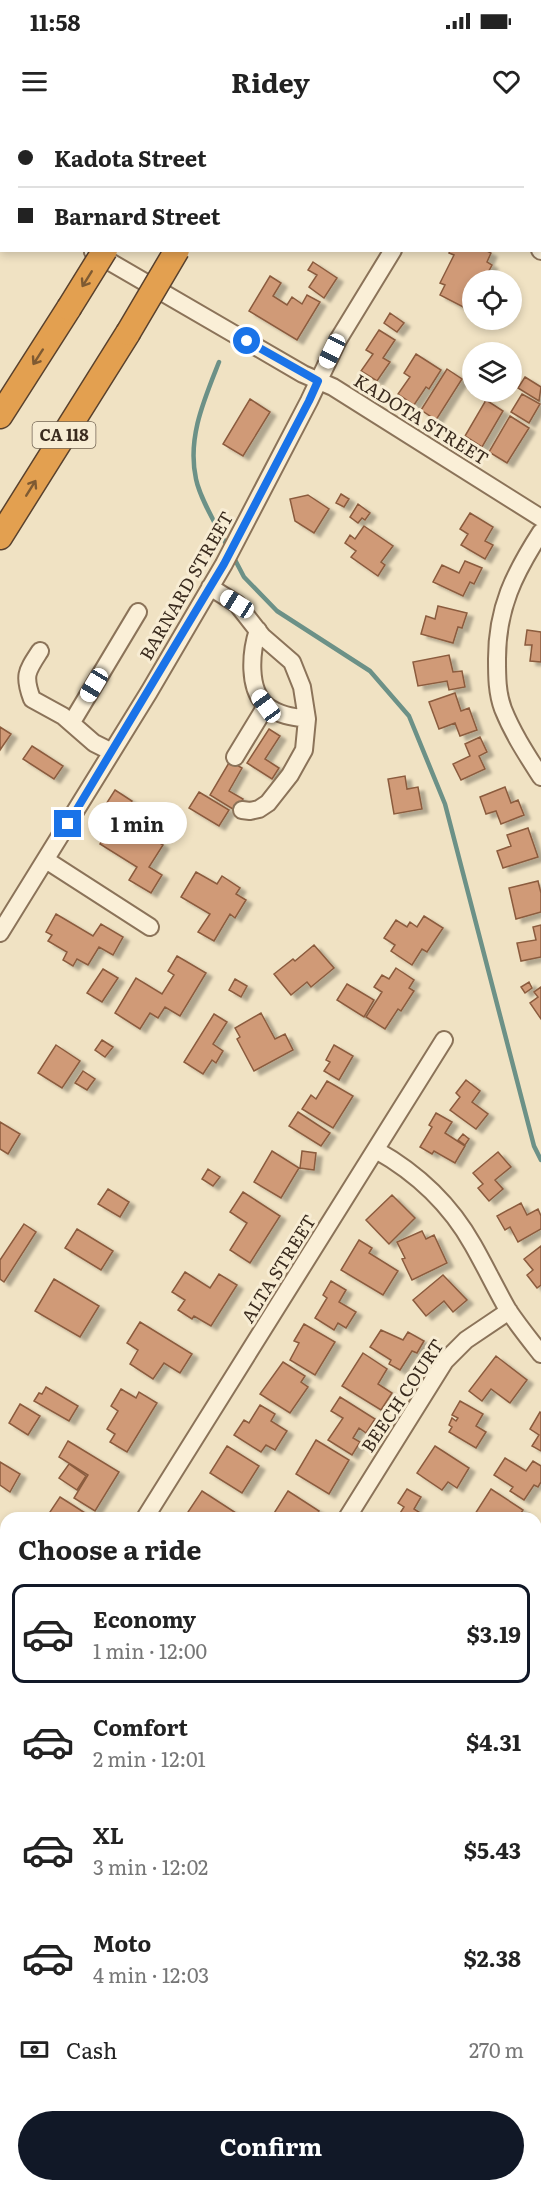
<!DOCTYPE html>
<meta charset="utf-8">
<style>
body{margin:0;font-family:Literata,serif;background:#f2f2f2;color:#222;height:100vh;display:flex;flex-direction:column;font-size:22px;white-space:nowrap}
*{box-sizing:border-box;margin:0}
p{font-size:20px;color:#767676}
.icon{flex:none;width:33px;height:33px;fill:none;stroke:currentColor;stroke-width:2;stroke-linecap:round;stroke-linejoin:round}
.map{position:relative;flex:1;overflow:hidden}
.sheet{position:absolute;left:0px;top:1392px;width:542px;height:680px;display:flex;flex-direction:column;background:#fff;border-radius:18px 18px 0 0;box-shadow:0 3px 9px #0003}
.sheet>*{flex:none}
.guide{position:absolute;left:0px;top:0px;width:542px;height:132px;box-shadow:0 3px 9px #0003;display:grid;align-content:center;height:132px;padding:0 18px;background:#fff}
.tools{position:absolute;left:462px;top:150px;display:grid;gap:12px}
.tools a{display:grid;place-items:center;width:60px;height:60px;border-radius:50%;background:#fff;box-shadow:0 3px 9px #0003;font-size:30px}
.end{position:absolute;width:27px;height:27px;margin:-14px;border:8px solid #1a73e8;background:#fff;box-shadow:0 0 0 3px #fff}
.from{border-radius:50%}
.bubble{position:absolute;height:42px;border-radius:21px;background:#fff;box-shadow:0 3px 9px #0003;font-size:20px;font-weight:700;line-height:42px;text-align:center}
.car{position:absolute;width:18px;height:36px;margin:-18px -9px;border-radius:8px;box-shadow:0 0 4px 2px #0007;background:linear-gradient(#fff 24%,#345 0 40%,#fff 0 76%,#345 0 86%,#fff 0)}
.guide b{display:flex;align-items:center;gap:21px;height:57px;font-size:22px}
.guide b+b{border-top:2px solid #e0e0e0}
.guide i{width:15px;height:15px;background:#222}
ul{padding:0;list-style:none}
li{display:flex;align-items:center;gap:18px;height:99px;margin:0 12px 9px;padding:0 6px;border:3px solid transparent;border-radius:12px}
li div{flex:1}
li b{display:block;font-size:22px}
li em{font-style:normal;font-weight:700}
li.current{border-color:#111827}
li>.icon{width:54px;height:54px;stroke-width:1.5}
h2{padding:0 18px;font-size:27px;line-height:72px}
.pay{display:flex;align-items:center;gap:15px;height:66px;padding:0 18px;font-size:22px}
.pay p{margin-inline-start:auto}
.button{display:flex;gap:12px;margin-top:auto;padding:12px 18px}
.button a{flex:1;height:69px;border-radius:36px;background:#111827;color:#fff;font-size:24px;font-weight:700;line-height:69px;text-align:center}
.status{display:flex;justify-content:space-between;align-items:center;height:42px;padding:0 30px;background:#fff;direction:ltr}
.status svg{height:16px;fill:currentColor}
header{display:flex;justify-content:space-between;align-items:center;height:78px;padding:0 18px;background:#fff;font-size:27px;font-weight:700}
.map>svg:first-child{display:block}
.grass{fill:url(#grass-dots)}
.water{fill:url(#water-rules);stroke:#6c9187;stroke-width:1.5}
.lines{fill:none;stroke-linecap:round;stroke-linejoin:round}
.stream{stroke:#6c9187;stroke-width:4.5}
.building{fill:#d09a77;stroke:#8b5b3e;stroke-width:1.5;filter:url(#shadow)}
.minor-casing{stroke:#8b7359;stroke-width:20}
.major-casing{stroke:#59412d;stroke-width:22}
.highway-casing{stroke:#59412d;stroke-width:27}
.path{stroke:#8b7359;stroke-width:3;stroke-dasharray:4.5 3;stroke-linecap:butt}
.minor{stroke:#faefd7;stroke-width:16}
.major{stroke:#f5d699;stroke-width:20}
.highway{stroke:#e3a050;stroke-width:24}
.highway-bridge-casing{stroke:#59412d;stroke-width:27;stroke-linecap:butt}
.highway-bridge{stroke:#e3a050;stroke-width:24}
.oneway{stroke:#7e5a32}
.route{stroke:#1a73e8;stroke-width:8}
.labels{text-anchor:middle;stroke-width:6;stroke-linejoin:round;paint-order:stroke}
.shield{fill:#f7ecd3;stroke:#736554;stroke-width:1.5}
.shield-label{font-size:16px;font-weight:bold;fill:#3a2b1e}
.street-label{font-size:18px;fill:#3a2b1e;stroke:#f7ecd3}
</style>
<div class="status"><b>11:58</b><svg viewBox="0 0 49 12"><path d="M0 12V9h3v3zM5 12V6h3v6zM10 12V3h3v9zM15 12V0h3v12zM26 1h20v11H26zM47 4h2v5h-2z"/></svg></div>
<header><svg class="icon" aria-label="menu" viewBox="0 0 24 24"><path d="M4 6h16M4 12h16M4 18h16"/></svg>Ridey<svg class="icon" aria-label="heart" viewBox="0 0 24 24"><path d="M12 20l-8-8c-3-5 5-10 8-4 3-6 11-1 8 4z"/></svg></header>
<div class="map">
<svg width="541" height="2071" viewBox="0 0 541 2071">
<defs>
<pattern id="grass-dots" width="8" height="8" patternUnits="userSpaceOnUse" patternTransform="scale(1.5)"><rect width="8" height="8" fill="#c9cf96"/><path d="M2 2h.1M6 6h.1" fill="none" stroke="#adb281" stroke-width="1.8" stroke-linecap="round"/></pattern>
<pattern id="water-rules" width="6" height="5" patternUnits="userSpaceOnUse" patternTransform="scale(1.5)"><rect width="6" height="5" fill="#a5c3b9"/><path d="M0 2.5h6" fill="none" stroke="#879f96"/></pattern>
<filter id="shadow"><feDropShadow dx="6" dy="4" stdDeviation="1.5" flood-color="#0004"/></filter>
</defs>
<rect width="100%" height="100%" fill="#f0e2c3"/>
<path class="grass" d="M536 1722 541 1726V2071H309L312 2066H536Z"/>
<path class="water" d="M541 1768V1862L536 1864V1771Z"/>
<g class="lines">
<path class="stream" d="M67 0 68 2
M219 242C204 280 187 318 196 359 200 379 218 408 227 426
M233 436 244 457 277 491 370 551 409 596 445 684 534 1026 541 1040"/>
</g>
<path class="building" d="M450 130H485L491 133 487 142 492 145 484 160H472V183L469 190 440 175 445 165 440 163 454 135 449 133Z
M313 142 337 158 324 178 309 167 317 155 308 150Z
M270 156 281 163 273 176 287 185 292 177 302 184 307 175 320 182 297 220 249 191Z
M390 193 404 203 397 212 384 203Z
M379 210 395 220 383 238 390 242 377 261 361 251 373 234 366 230Z
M416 234 441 250 429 269 426 267 414 285 398 274 410 257 404 253Z
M447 249 462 259 436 300 421 290Z
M525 257 541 267 539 281 518 268Z
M522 274 540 284 529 303 511 292Z
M250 279 270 292 243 336 223 324Z
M486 280 503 291 482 327 465 316Z
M510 296 529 308 507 343 489 332Z
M341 374 349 379 344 387 336 383Z
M308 375 329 389 314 413 295 401 290 379Z
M358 384 370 393 365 400 362 398 358 403 350 397Z
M470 393 493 407 485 421 493 425 485 439 461 425 468 414 460 409Z
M364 406 393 426 381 442 385 445 378 456 351 437 356 431 345 423 350 415 355 419Z
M465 441 482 448 474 464 470 462 463 476 433 462 442 445 459 453Z
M438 486 467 493 462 508 458 507 453 523 421 514 426 496 435 499Z
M527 510 541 512V542L530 541 532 525H525Z
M449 535 453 552 462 551 465 567 449 570 447 561 418 566 413 542Z
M455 573 461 591 469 588 477 610 460 616 455 603 439 609 429 582Z
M0 607 11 614 0 630Z
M269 609 280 616 265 639 279 648 272 659 247 643Z
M480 617 487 632 479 636 485 649 461 660 453 644 470 636 465 624Z
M32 626 63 646 54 659 23 639Z
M230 641 242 648 229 671 243 679 236 691 210 675Z
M405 656 407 669 418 667 422 689 394 694 388 659Z
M505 667 511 683 518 680 524 695 501 704 496 691 486 694 480 677Z
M115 670 132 681 119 703 101 692Z
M199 672 229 690 219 706 189 688Z
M123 699 163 725 149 747 162 755 151 773 129 760 137 747 100 724 113 702 119 706Z
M528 708 538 737 503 748 497 731 511 726 507 715Z
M196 752 217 764 222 756 240 768 236 774 246 780 235 798 230 794 214 821 198 812 210 794 181 777Z
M538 761 541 773V792L516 799 509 768Z
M56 794 93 816 101 804 123 817 113 835 99 827 88 845 77 839 73 846 63 840 67 832 48 821 52 815 46 812Z
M424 796 443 808 427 832 422 829 412 845 391 831 395 825 384 818 396 800 407 807 410 802 417 807Z
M541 805V837L521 841 517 823 536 820 533 807Z
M314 825 334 848 311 867 307 862 291 875 274 854 293 839 295 841Z
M177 836 206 853 180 896 165 887 158 898 150 893 140 909 115 893 136 858 162 874 174 855 168 851Z
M396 848 414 860 409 868 414 871 401 891 398 889 385 909 366 897 382 872 374 867 382 855 389 859Z
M103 849 118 858 102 882 87 873Z
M235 859 247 866 241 877 229 870Z
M529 862 532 868 525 873 521 867Z
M347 864 374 880 364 897 337 880Z
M541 867V899L530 883 538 877 534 872Z
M261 893 275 919 285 914 293 930 254 951 237 919 240 917 235 908Z
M214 894 227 902 213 924 223 931 216 943 212 940 203 954 184 942Z
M102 920 113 927 105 937 95 930Z
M56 925 80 941 62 968 38 953Z
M334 925 353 936 339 960 324 951 330 942 326 940Z
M83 951 95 959 87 970 75 963Z
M466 960 480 971 472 982 488 994 476 1009 450 990 460 977 456 973Z
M327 961 353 976 333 1008 302 989 311 975 316 979Z
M298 992 330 1013 321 1026 289 1006Z
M436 993 452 1002 445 1013 465 1026 455 1043 434 1031 432 1034 420 1027 432 1007 429 1005Z
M0 1002 20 1014 8 1034 0 1029Z
M463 1014 469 1019 465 1025 458 1020Z
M272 1031 299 1048 281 1078 254 1062Z
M302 1031 316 1033 314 1050 300 1048Z
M498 1032 511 1047 495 1060 503 1069 489 1081 478 1068 483 1064 473 1053Z
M208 1049 220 1057 213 1066 202 1059Z
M108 1069 129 1082 120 1097 98 1084Z
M243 1072 280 1096 250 1143 230 1130 247 1103 230 1092Z
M392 1075 415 1098 389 1124 366 1100Z
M521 1083 527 1095 538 1089 541 1096V1109L518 1122 510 1107 505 1110 497 1096Z
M24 1104 36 1112 4 1162 0 1159V1140Z
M77 1109 113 1131 101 1150 65 1128Z
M422 1111 426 1119 434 1115 447 1143 412 1160 402 1139 405 1138 397 1122Z
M359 1120 372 1128 369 1133 398 1151 383 1175 341 1150Z
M541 1126V1165L537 1168 527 1155 533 1150 524 1139Z
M185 1152 210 1168 219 1154 237 1165 211 1206 194 1196 192 1199 178 1190 185 1180 172 1172Z
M443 1155 467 1180 453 1192 444 1181 426 1196 413 1180Z
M54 1159 99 1186 80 1217 35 1191Z
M331 1161 346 1170 339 1182 356 1192 346 1208 338 1203 334 1210 315 1198 327 1178 323 1175Z
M140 1202 192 1234 180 1253 164 1243 153 1259 130 1244 138 1230 127 1223Z
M304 1204 335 1222 315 1255 290 1240 299 1223 294 1221Z
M381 1210 403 1220 408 1212 424 1221 417 1233 412 1231 400 1250 389 1244 391 1240 370 1227Z
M363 1233 387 1249 378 1264 392 1273 381 1290 342 1266Z
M496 1236 527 1260 510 1283 491 1269 482 1281 469 1271Z
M283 1242 305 1256 301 1262 308 1267 290 1293 260 1274Z
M46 1267 78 1286 69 1301 34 1281 39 1273 42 1274Z
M121 1269 136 1278 139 1272 157 1283 127 1332 110 1322 115 1314 107 1309 118 1291 111 1286Z
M340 1277 375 1299 366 1313 359 1308 353 1318 360 1322 352 1335 328 1320 343 1298 331 1291Z
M460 1281 483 1294 476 1306 486 1312 476 1328 449 1312 452 1307 449 1305 452 1298 456 1301 458 1298 452 1295Z
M20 1284 40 1296 28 1315 9 1303Z
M260 1285 275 1294 271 1301 287 1311 275 1330 266 1325 261 1332 234 1315 244 1300 249 1303Z
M540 1292 541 1293V1331L532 1326 539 1315 530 1309Z
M316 1320 349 1340 329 1374 296 1354Z
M68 1321 119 1352 95 1391 74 1378 88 1355 59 1337Z
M227 1326 259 1346 242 1373 210 1353Z
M435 1326 469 1348 457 1368 448 1362 442 1370 417 1353Z
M505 1338 526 1351 533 1341 541 1346V1362L538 1367 534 1365 524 1380 510 1371 513 1367 494 1355Z
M0 1342 20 1354 10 1372 0 1365Z
M69 1344 86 1356 77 1370 59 1358Z
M407 1369 421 1377 414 1389 428 1398H397L404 1387 398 1383Z
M491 1369 523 1390 518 1398 473 1397Z
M202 1371 236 1393 233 1398H184Z
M288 1371 319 1391 314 1398H271Z
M60 1377 93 1398H52L48 1395Z
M2 1476 6 1478V1491L0 1487V1479Z
M0 1490 6 1494V1512L0 1507Z
M536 1524 541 1527V1550L538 1548 536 1551Z
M6 1687V1727L0 1718V1691Z
M0 1739 6 1751V1758L0 1761Z
M0 1774H2L4 1821H0Z
M0 2000 6 2010V2014L0 2018Z
M6 2025V2051L0 2054V2028Z
M49 2066H92L94 2070 44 2071 42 2068Z
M173 2066H184L188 2071H169L167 2069Z
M196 2066H218L220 2071H198Z"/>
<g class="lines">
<defs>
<path id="minor" d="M523 0 525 2
M475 2 476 0
M0 73 2 74
M540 130 541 131
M93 132 303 254 333 267 541 398
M541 412C514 454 497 488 497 539 497 556 497 573 503 589 513 614 527 635 541 657
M210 467 237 484 262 516 292 542 302 567 307 599 304 630 290 655 268 683 259 689 250 691 242 690
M258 510C251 531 247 570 267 586 278 595 293 597 307 599
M40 531C27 551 23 555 32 579L63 596 94 623 112 632
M72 602 138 492
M235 637 266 586
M46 740 150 807
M0 813 149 572 224 444 309 281 338 220 393 130
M376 1030C417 1053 450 1084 473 1125 485 1146 496 1169 508 1190 518 1205 530 1220 541 1234
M145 1398 444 920
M347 1398 445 1241 466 1220 509 1191
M536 1434 541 1425
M0 1629 6 1619
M536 1725 541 1729
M0 1853 6 1857
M0 1886 6 1876
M0 1982 6 1986
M130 2066 138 2071"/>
<path id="major" d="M536 1655 541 1646
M274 2071 277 2066"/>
<path id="highway" d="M186 2 187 0
M258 2 259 0
M0 296 69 188
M0 417 128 213"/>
</defs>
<use href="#minor" class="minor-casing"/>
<use href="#major" class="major-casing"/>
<use href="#highway" class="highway-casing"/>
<path class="path" d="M536 1985 541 1984
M536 2064H541
M385 2071 389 2066
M493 2071 496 2066"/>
<use href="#minor" class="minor"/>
<use href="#major" class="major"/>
<use href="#highway" class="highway"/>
<defs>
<path id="highway-bridge" d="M69 188 105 130
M128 213 177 130"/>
</defs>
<use href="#highway-bridge" class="highway-bridge-casing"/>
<use href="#highway-bridge" class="highway-bridge"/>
</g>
<defs><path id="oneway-shaft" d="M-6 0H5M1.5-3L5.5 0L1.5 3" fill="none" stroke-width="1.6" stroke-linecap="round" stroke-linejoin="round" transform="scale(1.5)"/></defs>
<g class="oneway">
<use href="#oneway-shaft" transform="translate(87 159) rotate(122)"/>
<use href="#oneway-shaft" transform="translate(38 237) rotate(123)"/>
<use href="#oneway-shaft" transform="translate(31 368) rotate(-58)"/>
</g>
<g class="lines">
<path class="route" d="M68 704 224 444 309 281 318 261 247 221"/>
</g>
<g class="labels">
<rect class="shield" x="32.5" y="302" width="63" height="26" rx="4.5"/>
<g class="shield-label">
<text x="64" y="321">CA 118</text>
</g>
<g class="street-label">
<text transform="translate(421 300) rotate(32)" y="6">KADOTA STREET</text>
<text transform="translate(187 466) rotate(-60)" y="6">BARNARD STREET</text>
<text transform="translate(279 1149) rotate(-58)" y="6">ALTA STREET</text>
<text transform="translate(403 1276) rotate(-56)" y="6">BEECH COURT</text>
</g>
</g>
</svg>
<div class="tools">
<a><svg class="icon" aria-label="locate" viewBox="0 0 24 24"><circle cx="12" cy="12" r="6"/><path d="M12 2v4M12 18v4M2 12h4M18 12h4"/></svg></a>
<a><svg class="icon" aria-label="layers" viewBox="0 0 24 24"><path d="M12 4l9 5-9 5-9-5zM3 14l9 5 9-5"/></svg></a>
</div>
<i class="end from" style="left:247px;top:221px"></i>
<i class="end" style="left:68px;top:704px"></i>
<div class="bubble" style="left:88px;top:682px;width:99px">1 min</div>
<i class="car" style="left:332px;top:231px;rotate:206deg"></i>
<i class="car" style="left:237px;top:484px;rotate:302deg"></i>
<i class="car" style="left:94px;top:565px;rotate:211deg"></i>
<i class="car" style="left:266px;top:586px;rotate:324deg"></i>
<div class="guide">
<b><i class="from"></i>Kadota Street</b>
<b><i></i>Barnard Street</b>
</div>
<section class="sheet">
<h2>Choose a ride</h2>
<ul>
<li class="current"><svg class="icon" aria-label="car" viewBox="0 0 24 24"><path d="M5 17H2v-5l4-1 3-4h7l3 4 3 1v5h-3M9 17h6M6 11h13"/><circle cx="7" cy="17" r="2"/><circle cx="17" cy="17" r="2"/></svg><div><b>Economy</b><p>1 min · 12:00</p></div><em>$3.19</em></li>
<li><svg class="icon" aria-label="car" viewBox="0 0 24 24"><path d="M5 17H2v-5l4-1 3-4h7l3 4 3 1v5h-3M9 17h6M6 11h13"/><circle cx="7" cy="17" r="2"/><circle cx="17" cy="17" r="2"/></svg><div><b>Comfort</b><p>2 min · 12:01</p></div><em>$4.31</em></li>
<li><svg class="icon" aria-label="car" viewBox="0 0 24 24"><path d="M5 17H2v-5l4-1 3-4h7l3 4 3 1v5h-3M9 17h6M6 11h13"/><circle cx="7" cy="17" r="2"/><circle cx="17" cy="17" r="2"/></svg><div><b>XL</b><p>3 min · 12:02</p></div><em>$5.43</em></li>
<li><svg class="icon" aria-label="car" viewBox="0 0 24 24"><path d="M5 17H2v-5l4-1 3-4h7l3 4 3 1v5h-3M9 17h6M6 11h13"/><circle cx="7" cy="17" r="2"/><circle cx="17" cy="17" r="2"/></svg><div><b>Moto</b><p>4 min · 12:03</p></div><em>$2.38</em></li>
</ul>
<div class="pay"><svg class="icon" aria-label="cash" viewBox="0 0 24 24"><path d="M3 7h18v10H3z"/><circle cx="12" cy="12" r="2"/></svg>Cash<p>270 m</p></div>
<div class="button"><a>Confirm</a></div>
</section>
</div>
